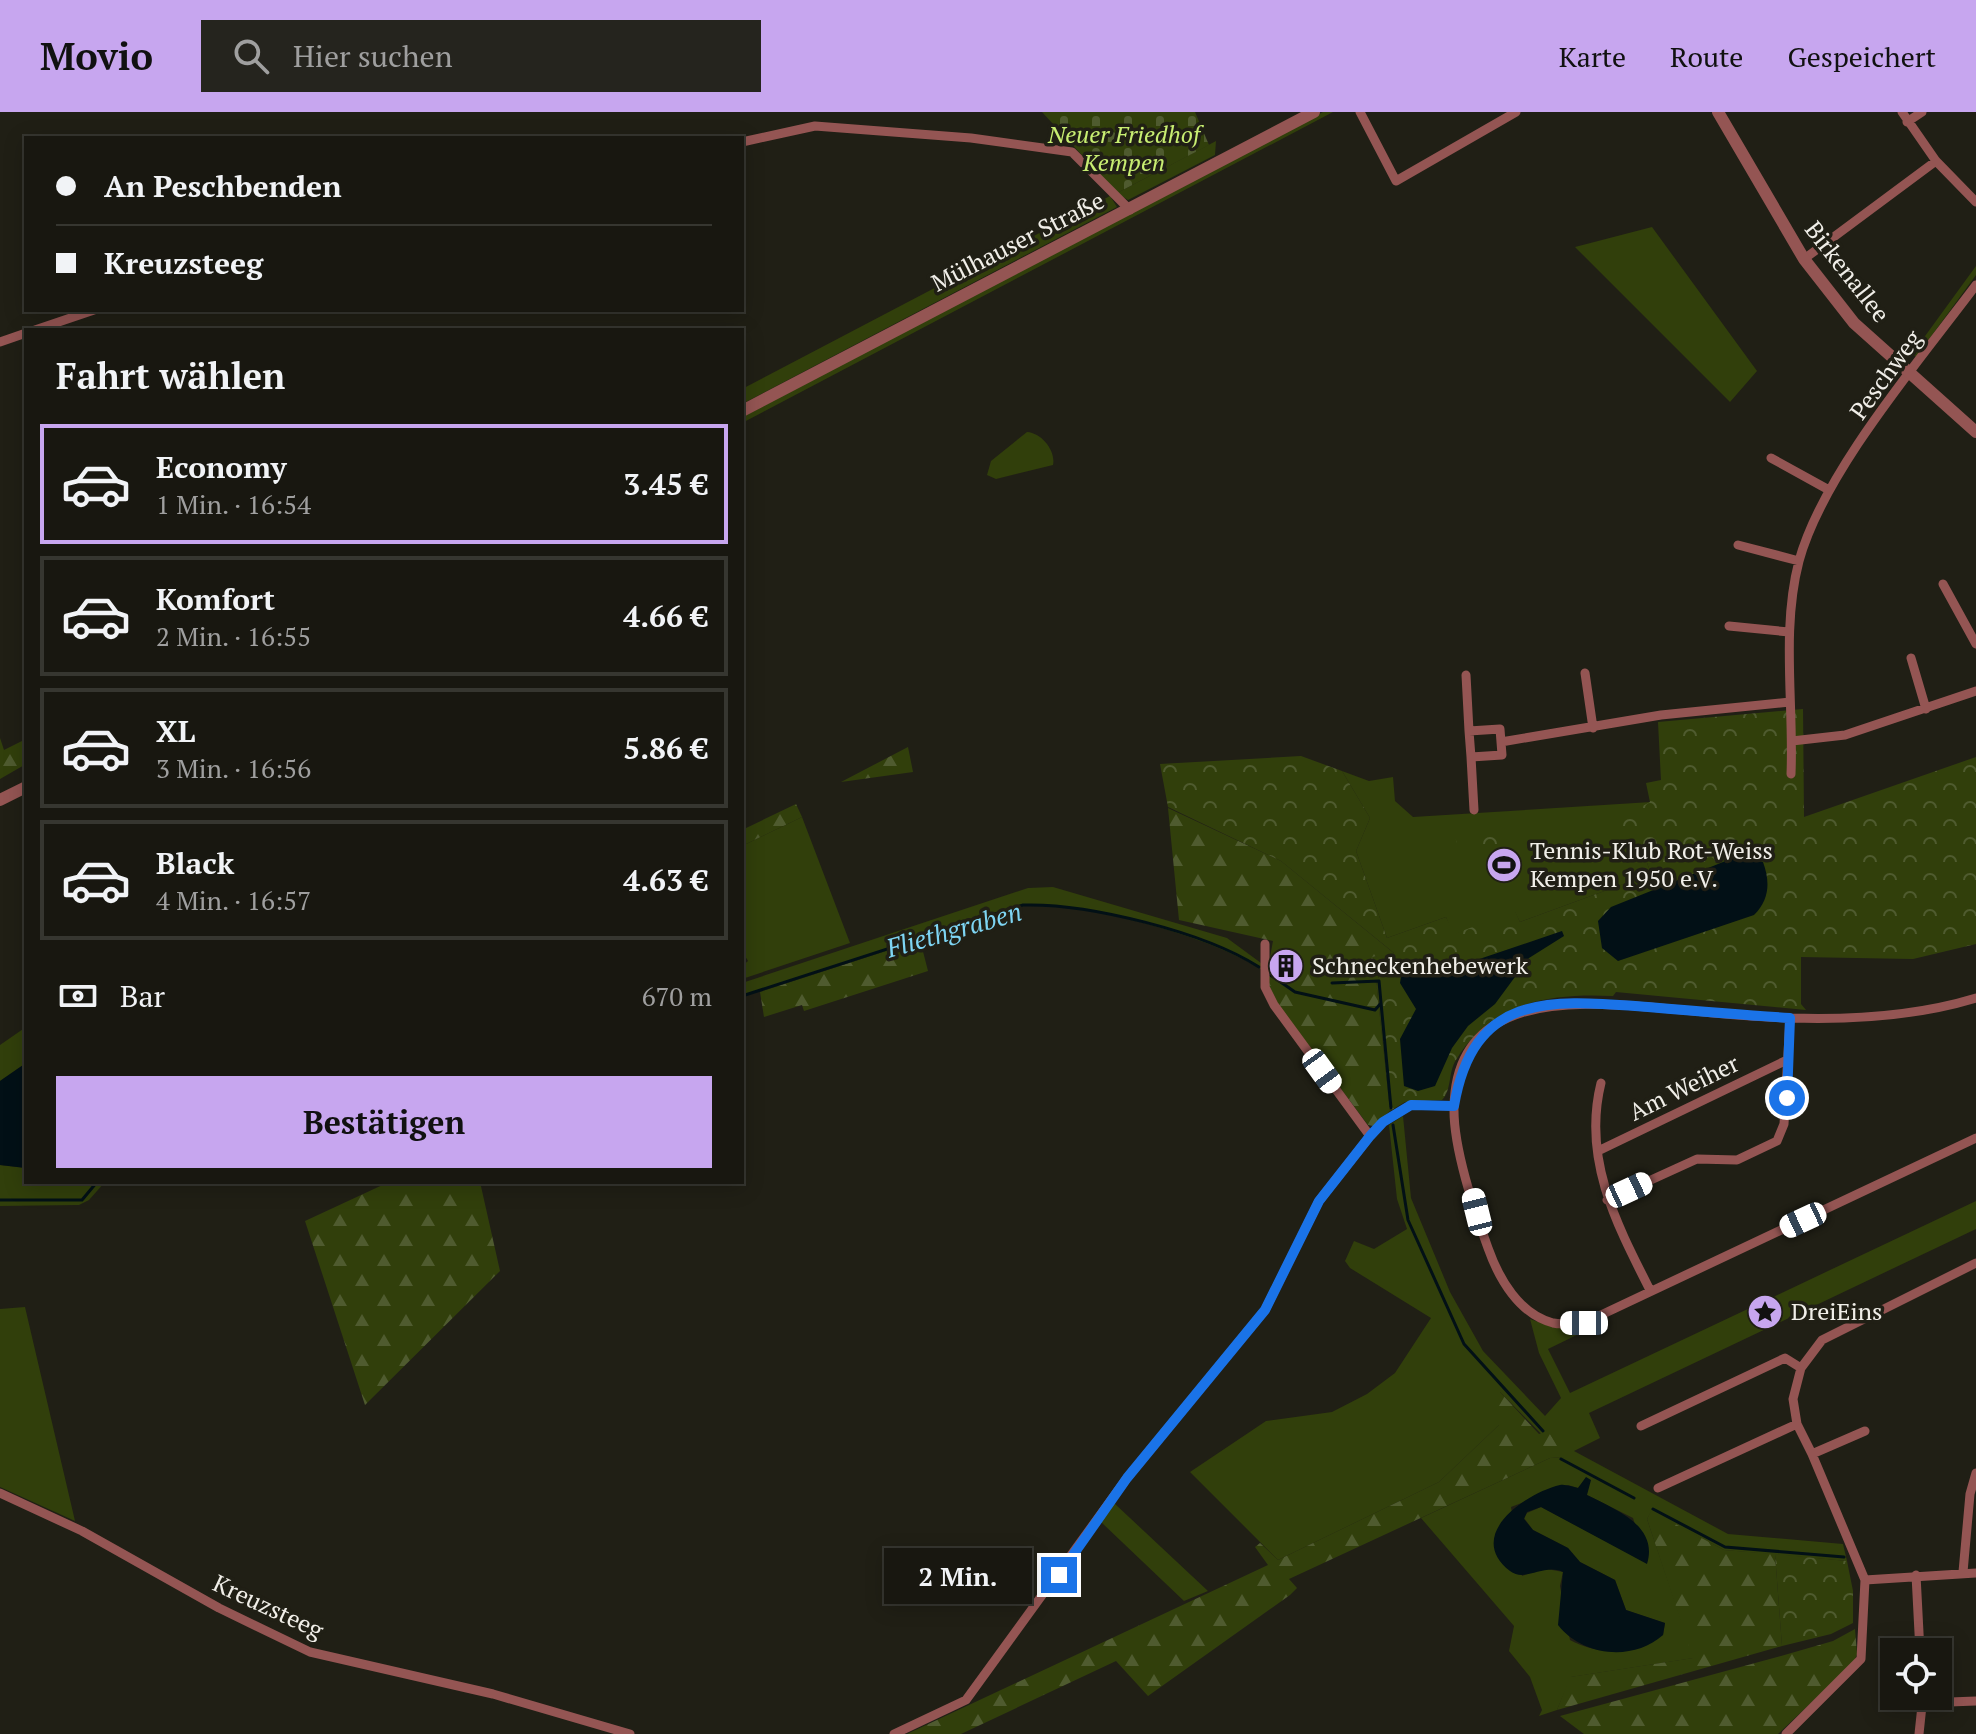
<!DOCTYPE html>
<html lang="de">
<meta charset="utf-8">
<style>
body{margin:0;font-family:"PT Serif",serif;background:#25241e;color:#f1f3f6;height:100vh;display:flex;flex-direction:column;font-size:30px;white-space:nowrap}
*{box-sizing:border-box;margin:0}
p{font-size:26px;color:#9f9f9f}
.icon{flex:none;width:44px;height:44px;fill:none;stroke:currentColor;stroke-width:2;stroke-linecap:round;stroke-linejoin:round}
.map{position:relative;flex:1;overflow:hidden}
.side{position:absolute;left:24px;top:216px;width:720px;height:856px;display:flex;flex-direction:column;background:#181710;border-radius:0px;box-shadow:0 4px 20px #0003,0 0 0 2px #363630}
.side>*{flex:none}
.guide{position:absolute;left:24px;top:24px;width:720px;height:176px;border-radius:0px;box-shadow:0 4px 20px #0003,0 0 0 2px #363630;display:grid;align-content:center;height:176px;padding:0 32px;background:#181710}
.buttons{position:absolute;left:1880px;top:1526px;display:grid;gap:16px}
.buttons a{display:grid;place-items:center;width:72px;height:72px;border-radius:0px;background:#181710;box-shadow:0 4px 20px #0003,0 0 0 2px #363630;font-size:40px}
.end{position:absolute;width:36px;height:36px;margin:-18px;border:10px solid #1a73e8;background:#fff;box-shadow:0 0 0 4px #fff}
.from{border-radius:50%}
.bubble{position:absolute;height:56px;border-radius:0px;background:#181710;box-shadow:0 4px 20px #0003,0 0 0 2px #363630;font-size:26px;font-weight:600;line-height:56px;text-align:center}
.car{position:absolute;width:24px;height:48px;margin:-24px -12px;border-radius:10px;box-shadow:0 0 6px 2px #0007;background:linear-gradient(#fff 24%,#345 0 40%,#fff 0 76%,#345 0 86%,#fff 0)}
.guide b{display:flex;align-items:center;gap:28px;height:76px;font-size:30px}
.guide b+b{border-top:2px solid #363630}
.guide i{width:20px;height:20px;background:#f1f3f6}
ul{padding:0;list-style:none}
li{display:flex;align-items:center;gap:24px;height:120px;margin:0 16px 12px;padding:0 16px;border:4px solid #363630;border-radius:0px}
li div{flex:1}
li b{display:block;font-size:30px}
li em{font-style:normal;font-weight:600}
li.current{border-color:#c7a6ef}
li>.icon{width:72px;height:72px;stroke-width:1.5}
h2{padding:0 32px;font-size:36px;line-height:96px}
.pay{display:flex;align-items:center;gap:20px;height:88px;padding:0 32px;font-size:30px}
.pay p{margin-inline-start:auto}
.cta{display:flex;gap:16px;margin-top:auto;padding:16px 32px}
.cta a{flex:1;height:92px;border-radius:0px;background:#c7a6ef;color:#111;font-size:32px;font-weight:600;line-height:92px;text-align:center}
header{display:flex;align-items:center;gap:48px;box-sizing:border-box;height:112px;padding:0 40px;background:#c7a6ef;color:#111}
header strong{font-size:38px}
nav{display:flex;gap:44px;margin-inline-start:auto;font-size:28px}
.search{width:560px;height:72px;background:#25241e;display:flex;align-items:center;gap:20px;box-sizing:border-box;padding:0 28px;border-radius:0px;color:#9f9f9f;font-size:30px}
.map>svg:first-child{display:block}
.grass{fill:#313f0b;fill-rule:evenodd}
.forest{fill:url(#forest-firs)}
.cemetery{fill:url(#cemetery-stones)}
.park{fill:url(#park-crowns)}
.water{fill:#021016}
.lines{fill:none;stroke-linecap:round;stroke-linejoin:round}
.stream{stroke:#021016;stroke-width:3}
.minor{stroke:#945553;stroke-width:9}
.tertiary{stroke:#945553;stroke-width:12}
.route{stroke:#1a73e8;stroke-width:10}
.labels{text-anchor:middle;stroke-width:7;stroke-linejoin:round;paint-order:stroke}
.park-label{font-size:24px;font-style:italic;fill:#c8ee72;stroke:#201f15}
.street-label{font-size:24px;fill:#f0eee8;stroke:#201f15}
.poi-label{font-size:24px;fill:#f0eee8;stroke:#201f15;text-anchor:start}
.water-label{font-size:26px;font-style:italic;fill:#7ed5f3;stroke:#201f15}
</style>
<header>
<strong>Movio</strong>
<div class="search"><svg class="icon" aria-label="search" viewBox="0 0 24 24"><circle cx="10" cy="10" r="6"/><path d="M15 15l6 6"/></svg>Hier suchen</div>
<nav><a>Karte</a><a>Route</a><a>Gespeichert</a></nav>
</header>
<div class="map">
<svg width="1976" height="1622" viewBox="0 0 1976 1622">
<defs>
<pattern id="forest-firs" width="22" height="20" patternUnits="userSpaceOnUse" patternTransform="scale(2)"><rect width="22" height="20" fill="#313f0b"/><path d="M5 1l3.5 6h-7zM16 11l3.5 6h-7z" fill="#4f5b2f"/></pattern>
<pattern id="cemetery-stones" width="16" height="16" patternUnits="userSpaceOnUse" patternTransform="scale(2)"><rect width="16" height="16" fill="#313f0b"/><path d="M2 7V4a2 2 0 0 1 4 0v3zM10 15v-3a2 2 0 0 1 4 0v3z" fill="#4f5b2f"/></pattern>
<pattern id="park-crowns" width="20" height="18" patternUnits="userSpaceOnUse" patternTransform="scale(2)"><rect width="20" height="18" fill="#313f0b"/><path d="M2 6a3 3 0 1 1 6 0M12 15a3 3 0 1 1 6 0" fill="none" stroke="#4f5b2f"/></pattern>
</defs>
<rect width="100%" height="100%" fill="#201f15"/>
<path class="grass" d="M1323 0H1333L742 311V305Z
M1216 29 1215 43 1128 88 1117 81Z
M1110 84 1117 95 742 292V277Z
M1652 115 1757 259 1730 290 1575 135Z
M1976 154V163L1916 245 1912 242Z
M1027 320C1042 321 1056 339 1053 353L996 367 987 363 991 349Z
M1342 659 1369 669 1393 665 1395 689 1413 705 1651 690 1631 743 1643 739 1651 762 1520 810 1515 800 1453 823 1446 805 1387 826 1356 739 1370 706Z
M802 705 850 831 742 867V854L748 849 742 839V734Z
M1053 775 1227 826 1261 851V857C1205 823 1089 791 1024 794L742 885V871L1028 776Z
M26 915V951L0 969V933Z
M1403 1004 1411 1086 1450 1180 1483 1239 1545 1304 1561 1286 1539 1241 1530 1207 1555 1216H1577L1581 1221 1548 1237 1570 1281 1976 1089V1117L1589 1301 1600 1326 1574 1339 1728 1422 1843 1432 1847 1449 1724 1438 1651 1400 1647 1407 1694 1546 1571 1565 1557 1598 1539 1604 1542 1598 1530 1565 1509 1539 1514 1514 1421 1406 1550 1346 1564 1345 1500 1280 1499 1313 1439 1370 1278 1448 1190 1360 1266 1309 1332 1300 1367 1282 1395 1261 1431 1206 1350 1156 1345 1149 1354 1129 1374 1137 1407 1117 1397 1087 1389 1013ZM1586 1366 1587 1383 1633 1406 1647 1451 1541 1395 1527 1401 1524 1406 1533 1418 1568 1436 1580 1450 1615 1468 1626 1498 1665 1511 1663 1523C1630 1537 1603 1546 1570 1528L1560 1474 1563 1460 1542 1456 1522 1464 1511 1395 1568 1373 1578 1376Z
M0 1053 26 1056V1070H105L89 1088 79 1093 0 1094Z
M25 1195 75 1409 0 1375V1197Z
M1114 1391 1208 1479 1184 1489 1101 1410Z"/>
<path class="forest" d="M0 626 4 638 26 627V652L0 667Z
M908 635 913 660 841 670Z
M796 692 802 705 742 734V718Z
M1168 696 1281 749 1395 842 1373 845 1379 867 1376 868 1390 999 1373 1014 1368 1013 1276 890 1266 867 1273 829 1179 808Z
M920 828 928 859 804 899 802 893 764 905 760 880Z
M389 1070H480L500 1159 365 1293 305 1109Z
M1499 1279 1539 1322 1548 1319 1565 1345 1550 1346 1289 1467 1297 1476 1290 1483 1148 1584 1116 1549 961 1622H907L1268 1453 1255 1435 1260 1431 1278 1448 1439 1370 1499 1313Z
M1651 1399 1724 1438 1775 1442 1782 1534 1557 1598 1570 1565 1693 1546 1647 1407Z
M1855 1517 1857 1542 1854 1550 1778 1622H1584L1560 1604 1781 1544 1833 1529Z"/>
<path class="cemetery" d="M1042 0H1195L1209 33 1117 81Z"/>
<path class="park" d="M1803 597 1804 705 1976 645V832L1913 847 1801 845V892L1806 898 1616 880 1613 884C1549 881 1491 890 1456 948 1448 960 1452 978 1442 988L1405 990 1390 999 1376 867 1379 866 1372 845 1394 841 1281 749 1168 695 1160 652 1301 644 1342 659 1370 706 1356 739 1387 826 1446 805 1454 822 1515 799 1520 810 1651 762 1643 739 1631 743 1617 708 1650 690 1646 671 1661 668 1658 610Z
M1513 719 1518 731 1497 737 1494 733 1461 743 1455 725Z
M1775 1442 1847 1449 1853 1479V1511L1831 1522 1782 1534Z"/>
<path class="water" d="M1738 744 1763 750C1770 769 1770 787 1754 803L1618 849 1602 836 1598 809 1611 795Z
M1562 819 1564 824 1529 846 1495 892 1468 914 1452 936 1435 974 1418 979 1404 974 1400 927 1416 897 1400 871 1401 865 1441 860Z
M26 951V1056L0 1053V969Z
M1586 1365 1591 1368 1587 1383C1614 1397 1659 1413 1647 1452L1541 1395 1527 1400 1524 1407 1533 1418 1568 1436 1580 1450 1615 1468 1626 1498 1665 1511 1663 1523C1633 1550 1582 1544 1558 1513L1563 1460C1544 1451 1525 1471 1510 1459 1464 1423 1526 1381 1560 1373 1566 1372 1572 1375 1578 1376Z"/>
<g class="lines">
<path class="stream" d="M1269 862 1295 880 1375 898 1381 891 1391 996
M1332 871 1379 869 1381 891
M742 884 1023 793C1088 791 1204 820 1259 855
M1393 1013 1408 1108 1464 1232 1543 1319
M0 1088H82L97 1070
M1561 1347 1634 1386
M1653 1397 1725 1435 1844 1445"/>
<path class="minor" d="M1360 0 1396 69 1516 0
M1902 0 1936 49 1976 90
M1907 10 1922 0
M742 30 815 14 971 26 1072 40 1130 98
M1804 147 1936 49
M35 218 94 198
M0 230 26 221
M1771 346 1829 378
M1738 433 1799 449
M1943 472 1976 532
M1729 514 1789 520
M1911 546 1926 597
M1585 561 1593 616
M1466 563 1469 619
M1500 617 1502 643 1471 645 1469 619Z
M1792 629 1845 623 1976 579
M1501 630 1661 603 1790 590
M1471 645 1474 698
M1791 662C1794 592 1781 518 1799 449 1823 361 1920 248 1976 173
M1265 832V875L1274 893 1370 1024
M1976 886C1917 904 1851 908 1790 906 1743 905 1696 899 1650 895 1570 889 1456 882 1454 995 1453 1036 1474 1097 1488 1136 1499 1167 1519 1202 1553 1211 1562 1213 1574 1211 1584 1211L1976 1026
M1601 971C1582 1047 1617 1113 1650 1178
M1598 1039 1787 948
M1607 1088 1697 1047 1737 1048 1777 1029 1784 1012 1790 906
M1797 1312 1793 1287 1801 1256 1822 1228 1976 1151
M1641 1314 1785 1246 1801 1256
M1658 1376 1797 1312 1812 1342 1865 1319
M0 1381 82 1419 219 1496 310 1540 493 1582 630 1622
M1963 1460 1970 1382 1976 1361
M1916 1463 1920 1540
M1865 1468 1976 1461
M1923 1591 1976 1589
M894 1622 966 1588 1127 1366 1265 1198 1319 1089 1370 1024 1383 1010 1411 993 1454 994
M1786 1622 1861 1547 1865 1468 1812 1342
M1919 1622 1923 1584"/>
<path class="tertiary" d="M1718 0 1804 147 1854 211 1976 320
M742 299 1314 0
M0 688 26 675"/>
</g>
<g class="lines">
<path class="route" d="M1059 1463 1127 1366 1265 1198 1319 1089 1370 1024 1383 1010 1411 993 1454 994C1474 878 1553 888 1648 895 1695 899 1743 903 1790 906L1787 986"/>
</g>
<defs>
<symbol id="stadium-disc" viewBox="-11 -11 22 22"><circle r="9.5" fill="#c7a6ef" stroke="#201f15"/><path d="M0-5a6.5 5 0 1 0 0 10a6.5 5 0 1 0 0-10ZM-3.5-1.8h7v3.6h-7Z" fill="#111"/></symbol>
<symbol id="building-disc" viewBox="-11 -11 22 22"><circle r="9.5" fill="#c7a6ef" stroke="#201f15"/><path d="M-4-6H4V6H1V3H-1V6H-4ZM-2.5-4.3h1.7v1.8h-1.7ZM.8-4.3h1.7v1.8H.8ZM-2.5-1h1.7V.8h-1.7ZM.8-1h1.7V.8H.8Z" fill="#111"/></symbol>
<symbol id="sight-disc" viewBox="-11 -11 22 22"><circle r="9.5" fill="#c7a6ef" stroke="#201f15"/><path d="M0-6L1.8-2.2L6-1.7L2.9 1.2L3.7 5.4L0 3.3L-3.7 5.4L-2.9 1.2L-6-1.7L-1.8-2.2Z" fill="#111"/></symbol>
</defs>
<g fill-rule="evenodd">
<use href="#stadium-disc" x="1484" y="733" width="40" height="40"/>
<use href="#building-disc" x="1266" y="834" width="40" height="40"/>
<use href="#sight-disc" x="1745" y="1180" width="40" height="40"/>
</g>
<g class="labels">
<g class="park-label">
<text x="1124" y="31">Neuer Friedhof<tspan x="1124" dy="28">Kempen</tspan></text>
</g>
<g class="street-label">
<text transform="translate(1018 130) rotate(-27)" y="8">Mülhauser Straße</text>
<text transform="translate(1847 160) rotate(52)" y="8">Birkenallee</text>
<text transform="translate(1886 263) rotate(-54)" y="8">Peschweg</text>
<text transform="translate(1684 976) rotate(-26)" y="8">Am Weiher</text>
<text transform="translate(268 1495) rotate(25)" y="8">Kreuzsteeg</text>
</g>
<g class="poi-label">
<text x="1530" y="747">Tennis-Klub Rot-Weiss<tspan x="1530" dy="28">Kempen 1950 e.V.</tspan></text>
<text x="1312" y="862">Schneckenhebewerk</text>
<text x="1791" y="1208">DreiEins</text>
</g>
<g class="water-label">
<text transform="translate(954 818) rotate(-16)" y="9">Fliethgraben</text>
</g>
</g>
</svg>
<div class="buttons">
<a><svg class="icon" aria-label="locate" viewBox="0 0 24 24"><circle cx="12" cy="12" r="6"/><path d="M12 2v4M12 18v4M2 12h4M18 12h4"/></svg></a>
</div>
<i class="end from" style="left:1787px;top:986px"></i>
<i class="end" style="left:1059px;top:1463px"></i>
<div class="bubble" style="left:884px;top:1436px;width:148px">2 Min.</div>
<i class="car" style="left:1322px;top:959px;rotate:144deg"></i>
<i class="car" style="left:1629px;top:1078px;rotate:65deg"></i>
<i class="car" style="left:1477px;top:1100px;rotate:346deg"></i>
<i class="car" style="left:1803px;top:1108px;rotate:245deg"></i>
<i class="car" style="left:1584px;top:1211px;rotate:270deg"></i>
<div class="guide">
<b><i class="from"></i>An Peschbenden</b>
<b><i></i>Kreuzsteeg</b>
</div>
<section class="side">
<h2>Fahrt wählen</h2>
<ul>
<li class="current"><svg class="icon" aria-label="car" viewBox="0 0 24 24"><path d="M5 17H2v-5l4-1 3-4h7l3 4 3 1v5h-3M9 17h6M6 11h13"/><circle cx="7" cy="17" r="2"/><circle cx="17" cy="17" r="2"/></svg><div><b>Economy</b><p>1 Min. · 16:54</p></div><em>3.45 €</em></li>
<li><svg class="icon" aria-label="car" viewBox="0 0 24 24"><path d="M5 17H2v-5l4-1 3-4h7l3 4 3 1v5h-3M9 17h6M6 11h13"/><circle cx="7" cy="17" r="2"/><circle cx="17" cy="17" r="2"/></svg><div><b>Komfort</b><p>2 Min. · 16:55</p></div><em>4.66 €</em></li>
<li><svg class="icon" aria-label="car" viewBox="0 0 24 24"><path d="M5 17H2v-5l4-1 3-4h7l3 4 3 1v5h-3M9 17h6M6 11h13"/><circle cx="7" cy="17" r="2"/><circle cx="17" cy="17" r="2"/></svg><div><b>XL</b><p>3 Min. · 16:56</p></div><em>5.86 €</em></li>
<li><svg class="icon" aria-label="car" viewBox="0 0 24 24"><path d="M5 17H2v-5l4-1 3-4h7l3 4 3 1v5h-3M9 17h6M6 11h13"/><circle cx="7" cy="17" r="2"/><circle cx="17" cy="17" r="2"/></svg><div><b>Black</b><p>4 Min. · 16:57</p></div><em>4.63 €</em></li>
</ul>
<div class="pay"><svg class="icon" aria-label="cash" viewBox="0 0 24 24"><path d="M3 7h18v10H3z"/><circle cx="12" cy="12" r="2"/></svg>Bar<p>670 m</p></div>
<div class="cta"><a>Bestätigen</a></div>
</section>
</div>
